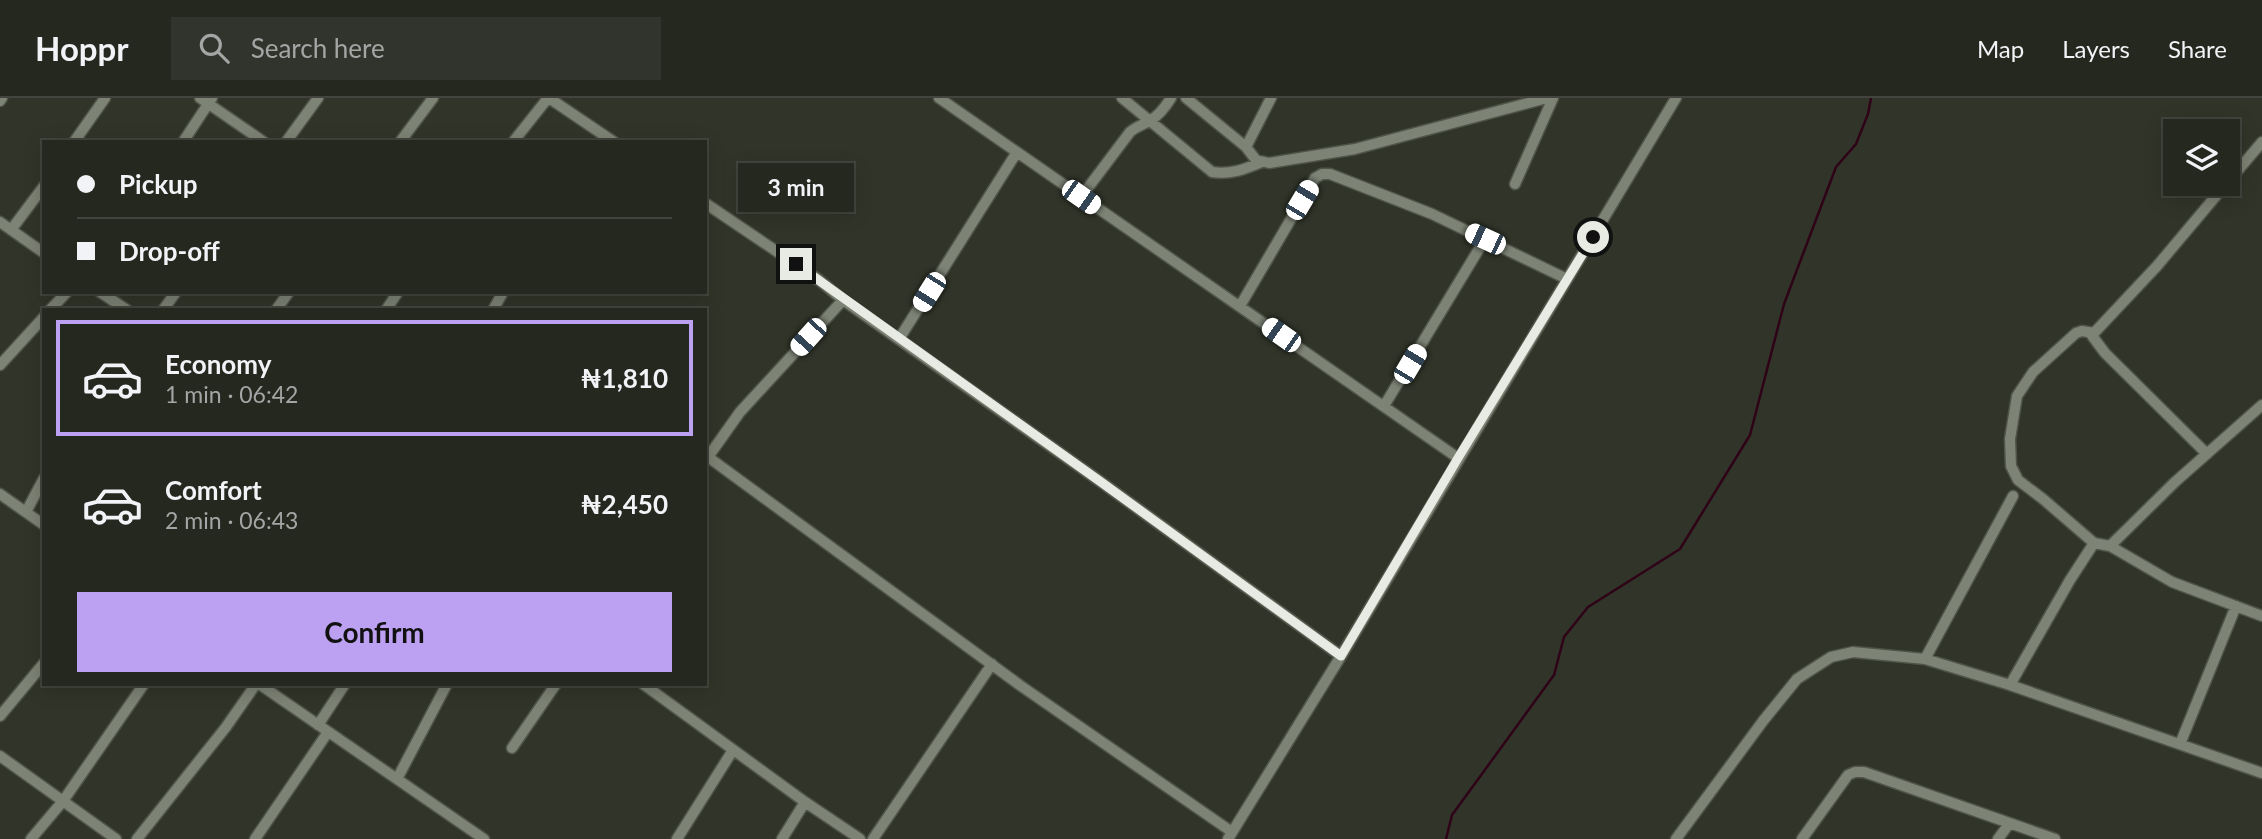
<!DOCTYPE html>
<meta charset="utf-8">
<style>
body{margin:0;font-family:Lato,sans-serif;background:#31342c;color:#f1f3f6;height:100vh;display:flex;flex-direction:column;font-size:26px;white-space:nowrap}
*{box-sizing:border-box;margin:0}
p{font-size:23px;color:#a3a6a4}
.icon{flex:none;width:38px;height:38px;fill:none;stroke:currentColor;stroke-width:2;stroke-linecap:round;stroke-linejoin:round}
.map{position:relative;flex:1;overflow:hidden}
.side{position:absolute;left:42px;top:210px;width:665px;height:378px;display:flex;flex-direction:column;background:#25281f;border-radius:0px;box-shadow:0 4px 18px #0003,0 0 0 2px #42443d}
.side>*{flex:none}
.hud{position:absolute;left:42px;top:42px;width:665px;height:154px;border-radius:0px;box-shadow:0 4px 18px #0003,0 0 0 2px #42443d;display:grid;align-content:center;height:154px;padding:0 35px;background:#25281f}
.controls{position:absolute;left:2163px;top:21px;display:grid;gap:14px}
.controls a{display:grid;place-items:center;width:77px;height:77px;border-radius:0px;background:#25281f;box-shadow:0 4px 18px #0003,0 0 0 2px #42443d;font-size:35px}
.end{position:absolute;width:32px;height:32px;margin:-16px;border:9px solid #e8ebe3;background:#111;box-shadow:0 0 0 4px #111}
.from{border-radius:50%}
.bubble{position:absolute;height:49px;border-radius:0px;background:#25281f;box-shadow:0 4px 18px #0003,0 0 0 2px #42443d;font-size:23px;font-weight:700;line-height:49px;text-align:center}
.car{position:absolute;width:21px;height:42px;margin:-21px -10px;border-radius:9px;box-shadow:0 0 5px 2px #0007;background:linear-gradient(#fff 24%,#345 0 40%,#fff 0 76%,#345 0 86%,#fff 0)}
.hud b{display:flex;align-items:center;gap:24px;height:66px;font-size:26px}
.hud b+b{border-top:2px solid #42443d}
.hud i{width:18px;height:18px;background:#f1f3f6}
ul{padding:12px 0 0;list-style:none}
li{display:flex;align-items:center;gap:21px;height:116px;margin:0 14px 10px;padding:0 21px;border:4px solid transparent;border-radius:0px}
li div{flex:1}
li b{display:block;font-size:26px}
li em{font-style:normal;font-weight:700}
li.selected{border-color:#bca0f2}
li>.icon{width:63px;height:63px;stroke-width:1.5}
.button{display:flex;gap:14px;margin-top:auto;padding:14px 35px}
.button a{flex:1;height:80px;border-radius:0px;background:#bca0f2;color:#111;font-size:28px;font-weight:700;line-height:80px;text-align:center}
header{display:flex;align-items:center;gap:42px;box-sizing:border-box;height:98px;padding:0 35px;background:#25281f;border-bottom:2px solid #42443d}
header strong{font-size:33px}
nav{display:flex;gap:38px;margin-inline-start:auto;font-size:24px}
.search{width:490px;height:63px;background:#31342c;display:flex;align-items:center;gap:18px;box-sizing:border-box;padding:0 24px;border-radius:0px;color:#a3a6a4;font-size:26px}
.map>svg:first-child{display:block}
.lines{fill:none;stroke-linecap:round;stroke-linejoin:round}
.stream{stroke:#2f0317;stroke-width:2.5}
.minor-casing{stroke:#4f5348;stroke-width:13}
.minor{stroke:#7d8375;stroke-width:10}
.route{stroke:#e8ebe3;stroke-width:9}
</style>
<header>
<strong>Hoppr</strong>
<div class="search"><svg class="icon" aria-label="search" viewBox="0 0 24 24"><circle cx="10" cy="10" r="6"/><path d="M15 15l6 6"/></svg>Search here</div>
<nav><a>Map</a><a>Layers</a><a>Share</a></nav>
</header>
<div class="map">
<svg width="2262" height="741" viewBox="0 0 2262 741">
<rect width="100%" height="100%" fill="#313529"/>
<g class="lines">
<path class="stream" d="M1446 741 1452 717 1554 577 1564 539 1588 509 1680 451 1750 337 1784 206 1836 69 1856 46 1868 16 1871 0"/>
<defs>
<path id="minor" d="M200 0 264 44
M549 0 614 44
M939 0 1458 360
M1122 0 1212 74C1231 77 1245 71 1262 64
M1186 0 1246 49 1256 62 1269 65 1355 51 1547 0
M0 3 2 0
M74 44 105 0
M183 44 212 0
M286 44 318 0
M400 44 433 0
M513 44 548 0
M1246 49 1271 0
M2228 84 2262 44
M1515 86 1553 0
M2226 86 2157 168 2094 235 2082 233 2076 235 2033 274 2017 298 2010 341 2011 368 2018 382 2043 401 2094 445 2110 448 2172 484 2262 518
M1081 99 1130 34C1137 28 1143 27 1151 22 1159 17 1166 8 1171 0
M705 105 819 182 843 202 1101 384 1341 558
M0 124 44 155
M11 132 44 88
M100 194 127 212
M843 202 740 314 708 359 1021 588 1232 734
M1240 208 1315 80 1322 76H1330L1432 116 1567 181
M50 212 67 194
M163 212 176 194
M276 212 289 194
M386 212 398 194
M493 212 503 194
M2090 235 2105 255 2207 356
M899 241 1017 54
M0 267 44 219
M1384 308 1485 141
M0 396 44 427
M26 414 44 380
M2110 448 2175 384 2262 307
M1925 561 2013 398
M259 586 484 741
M643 586 805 704 860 741
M2010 587 2070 482 2094 445
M0 618 44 565
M318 627 345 586
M2180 646 2236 508
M512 650 556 586
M0 658 116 741
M397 681 447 586
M31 741 63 703 144 586
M137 741 226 629 256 586
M255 741 328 634
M677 741 733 652
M782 741 805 704
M873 741 992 566
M1228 741 1341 558 1676 0
M1676 741 1763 623 1797 581 1831 559 1853 554 1925 561 2010 587 2262 675
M1802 741 1848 677 1855 674H1864L2055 741
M1998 741 2009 726"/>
</defs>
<use href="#minor" class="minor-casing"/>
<use href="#minor" class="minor"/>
</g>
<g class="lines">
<path class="route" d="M796 166 1101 384 1341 558 1458 360 1593 139"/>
</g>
</svg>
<div class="controls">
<a><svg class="icon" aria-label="layers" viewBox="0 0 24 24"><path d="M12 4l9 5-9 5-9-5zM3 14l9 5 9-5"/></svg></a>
</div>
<i class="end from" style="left:1593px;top:139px"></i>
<i class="end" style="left:796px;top:166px"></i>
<div class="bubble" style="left:738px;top:65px;width:116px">3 min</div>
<i class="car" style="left:1081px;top:99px;rotate:125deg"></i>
<i class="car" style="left:1302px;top:102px;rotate:31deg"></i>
<i class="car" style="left:1485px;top:141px;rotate:295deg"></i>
<i class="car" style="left:929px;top:194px;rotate:212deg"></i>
<i class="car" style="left:1281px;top:237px;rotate:305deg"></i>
<i class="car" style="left:808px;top:239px;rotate:222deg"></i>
<i class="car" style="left:1410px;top:266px;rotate:31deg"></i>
<div class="hud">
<b><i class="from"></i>Pickup</b>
<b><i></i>Drop-off</b>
</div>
<section class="side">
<ul>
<li class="selected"><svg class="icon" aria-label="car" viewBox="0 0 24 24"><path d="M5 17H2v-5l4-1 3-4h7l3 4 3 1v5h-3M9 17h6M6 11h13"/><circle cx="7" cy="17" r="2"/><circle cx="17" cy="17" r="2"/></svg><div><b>Economy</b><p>1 min · 06:42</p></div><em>₦1,810</em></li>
<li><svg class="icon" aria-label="car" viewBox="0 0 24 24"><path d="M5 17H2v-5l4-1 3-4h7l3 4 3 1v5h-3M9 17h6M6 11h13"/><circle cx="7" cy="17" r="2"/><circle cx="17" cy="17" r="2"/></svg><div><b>Comfort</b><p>2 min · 06:43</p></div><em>₦2,450</em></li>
</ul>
<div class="button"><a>Confirm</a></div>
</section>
</div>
